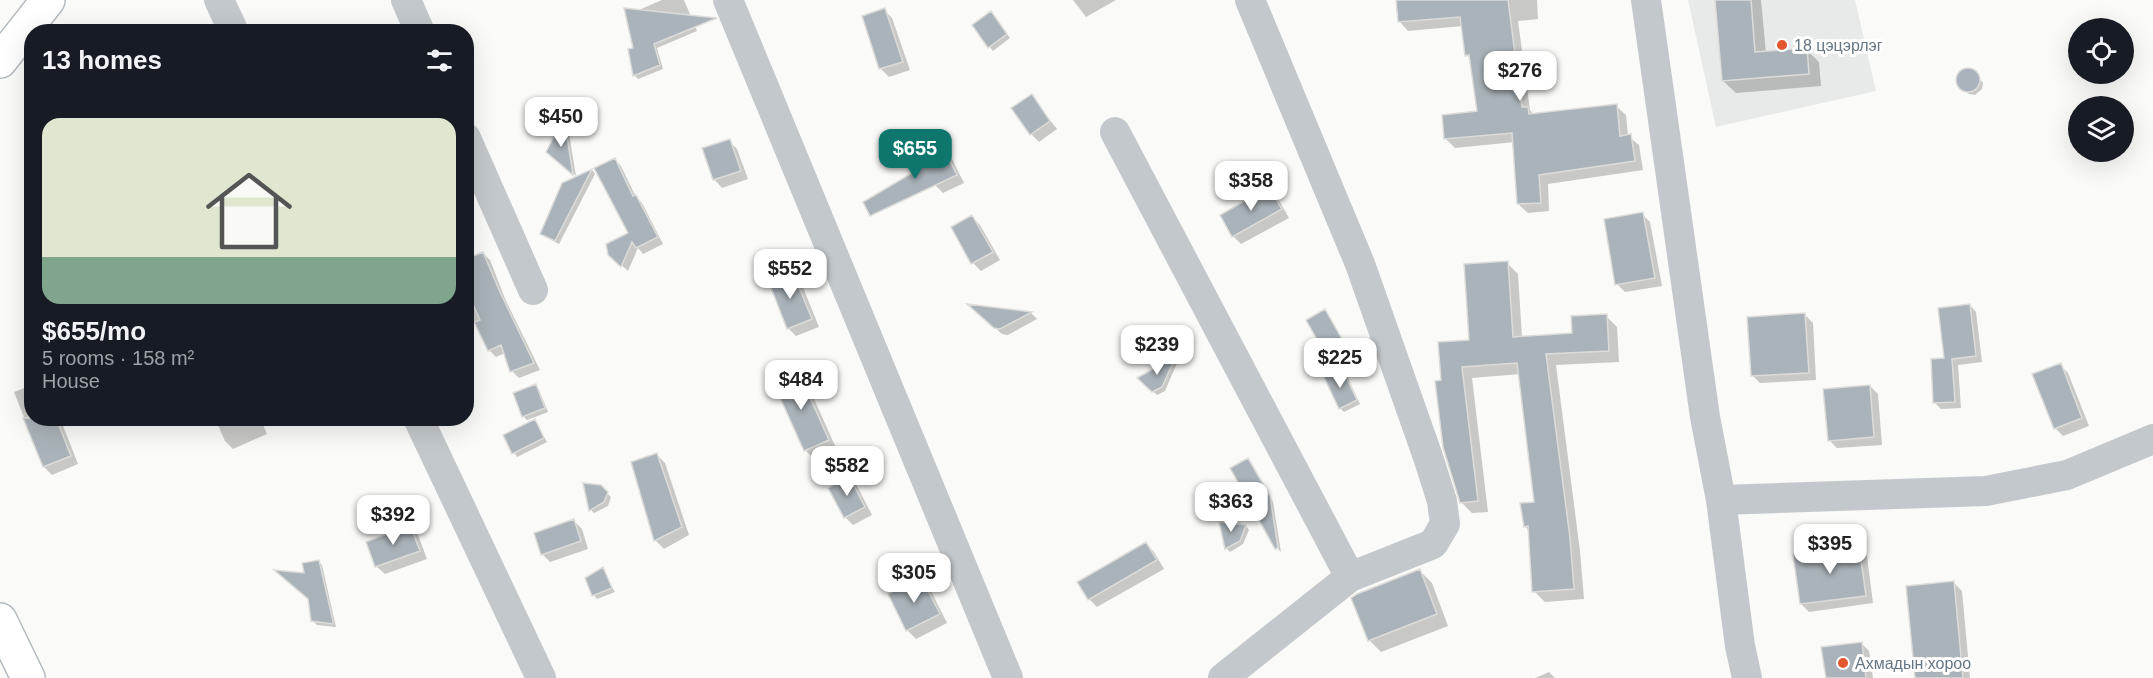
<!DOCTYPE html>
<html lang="en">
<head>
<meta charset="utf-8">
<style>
	body { margin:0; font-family:Helvetica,sans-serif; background:#242831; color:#f1f3f6; height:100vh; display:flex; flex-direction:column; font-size:22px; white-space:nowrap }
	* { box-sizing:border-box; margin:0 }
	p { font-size:20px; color:#9ea1a6 }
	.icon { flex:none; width:33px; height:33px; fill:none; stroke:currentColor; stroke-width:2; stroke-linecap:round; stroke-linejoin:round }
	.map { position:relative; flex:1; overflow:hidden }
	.side { position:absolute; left:24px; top:24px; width:450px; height:402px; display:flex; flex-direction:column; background:#171b24; border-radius:24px; box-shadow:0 6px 24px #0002 }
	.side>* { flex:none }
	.tools { position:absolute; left:2068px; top:18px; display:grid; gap:12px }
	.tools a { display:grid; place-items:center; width:66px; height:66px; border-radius:50%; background:#171b24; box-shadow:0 6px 24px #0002; font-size:30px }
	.price { position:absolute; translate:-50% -51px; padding:0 14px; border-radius:12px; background:#fff; color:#222; font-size:20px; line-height:39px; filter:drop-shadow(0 2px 3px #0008) }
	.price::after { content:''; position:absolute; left:50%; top:36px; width:18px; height:14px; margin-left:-9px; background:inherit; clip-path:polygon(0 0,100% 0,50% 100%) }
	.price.active { background:#0f766e; color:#fff }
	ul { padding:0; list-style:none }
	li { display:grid; align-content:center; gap:12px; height:318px; padding:0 18px }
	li+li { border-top:2px solid #363941 }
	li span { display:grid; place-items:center; height:186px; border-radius:18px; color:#555 }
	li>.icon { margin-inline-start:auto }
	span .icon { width:108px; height:108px; fill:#fffc; stroke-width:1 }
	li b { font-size:26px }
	h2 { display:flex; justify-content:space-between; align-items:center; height:72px; padding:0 18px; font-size:26px }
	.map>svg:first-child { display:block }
	.built { fill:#e8e9e9 }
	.shadow { fill:#0003 }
	.building { fill:#aab3b9; stroke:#dcdcda; stroke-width:1.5 }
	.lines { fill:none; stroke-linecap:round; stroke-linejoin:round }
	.secondary-casing { stroke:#b3babf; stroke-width:36 }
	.street { stroke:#c3c8cc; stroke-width:30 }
	.secondary { stroke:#fff; stroke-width:33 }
	.poi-dot { fill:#e4572e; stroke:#fff; stroke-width:2 }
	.labels { text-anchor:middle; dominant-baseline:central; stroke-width:6; stroke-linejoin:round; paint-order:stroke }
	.poi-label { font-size:16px; fill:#657683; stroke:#fff; text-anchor:start }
</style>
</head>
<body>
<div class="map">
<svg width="2153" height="678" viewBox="0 0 2153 678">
	<rect width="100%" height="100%" fill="#fafaf8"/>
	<path class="built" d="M1688,0H1855L1876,91L1716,127Z"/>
	<path class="shadow" d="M662,0H684L697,31L657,48L663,69L638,79L634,75L635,49L627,15Z
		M1073,0H1116L1086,17Z
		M1397,0H1537L1538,19L1518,21L1530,110L1534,115L1616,106L1626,115L1628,136L1639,145L1643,170L1548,184L1549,211L1528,213L1518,204L1515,142L1455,148L1446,139L1479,113L1471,59L1467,55L1463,26L1408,31L1399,21Z
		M1717,0H1761L1766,53L1806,49L1819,62L1821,86L1736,93L1723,81Z
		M884,10L892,18L910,70L889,77L881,69L864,17Z
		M994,17L1010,38L993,51L974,26Z
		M131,27L135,32H127Z
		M1965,71H1972L1983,83L1982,89L1975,95L1969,94L1958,84L1960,75Z
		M1031,96L1057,129L1039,142L1031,134Z
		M564,119L567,122L576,176L552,155Z
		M729,141L737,149L748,179L722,188L714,179Z
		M940,143L948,151L964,183L943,193L935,185Z
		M615,160L621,166L636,197L642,203L663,244L643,254L638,248L628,271L617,261L630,233Z
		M592,170L595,174L559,244L545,237L541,234L563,184Z
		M1269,189L1277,197L1289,218L1241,244L1233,236L1222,216Z
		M1642,214L1650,222L1662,286L1625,292L1617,284Z
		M972,217L980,225L1000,260L981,271L973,263L953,228Z
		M466,245L470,259L483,253L490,260L506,301L540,370L519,378L512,371L505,353L496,357L489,350L466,306V260L469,259L466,257Z
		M1507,263L1518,274L1522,337L1573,334L1606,316L1617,327L1619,362L1556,365L1580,551L1584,599L1545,602L1534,591L1529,531L1525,526L1536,503L1520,374L1472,378L1488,512L1472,513L1461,502L1442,381L1471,342Z
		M792,272L800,280L819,327L796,336L788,328Z
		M1970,305L1976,312L1982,362L1958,365L1961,408L1941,409L1935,403L1946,359Z
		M971,306L1031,313L1037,319L1008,335L1002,334Z
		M1324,311L1346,345L1329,355L1325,351Z
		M1805,315L1813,323L1816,380L1760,383L1752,375Z
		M1175,358L1178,361L1165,391L1157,395L1139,379Z
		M2060,365L2068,373L2089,426L2063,436L2055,428Z
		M1342,370L1346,374L1360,404L1344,412L1340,408Z
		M798,373L806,381L836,448L813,458L805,450Z
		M32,385V418H60L78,464L52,475L44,467L14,392Z
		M536,386L539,390L548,412L527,420L523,416Z
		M1870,386L1878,394L1882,445L1837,448L1829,440Z
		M215,418H260L267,434L233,449L225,441Z
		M534,420L547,442L517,457L505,436Z
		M657,455L665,463L689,535L664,549L656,541L633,463Z
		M1247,459L1273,502L1281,552L1277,548Z
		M849,478L857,486L872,515L853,525L845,517Z
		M600,487L611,497L608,506L594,513L591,510Z
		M574,521L582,529L588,549L550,562L542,554Z
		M1221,524L1246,526L1249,530L1243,544L1230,552L1226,548Z
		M410,527L418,535L427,559L385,574L376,566Z
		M1146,544L1154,552L1164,569L1097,607L1089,599Z
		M1859,548L1867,556L1873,603L1809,612L1801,604Z
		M318,561L322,565L336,627L317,625L313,621Z
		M602,569L615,592L597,599L594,595Z
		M1420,571L1432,583L1448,626L1381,652L1369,640Z
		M921,579L929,587L947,623L916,639L908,631L890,595Z
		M1953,582L1962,591L1970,678H1916Z
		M1861,643L1869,651L1873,678H1827Z
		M1549,672L1555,678H1535Z"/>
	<path class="building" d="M1396,0H1508L1522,107H1528L1529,114L1617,104L1620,136L1631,134L1635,161L1539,175L1541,203L1517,204L1512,133L1444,139L1442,115L1477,111L1469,55L1465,56L1460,17L1398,22Z
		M1715,0H1751L1755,52L1807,48L1809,74L1722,81Z
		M624,8L717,18L654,44L660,65L633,76L628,49L633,48Z
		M885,8L903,62L879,69L862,16Z
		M991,11L1007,34L988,48L972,25Z
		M1956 80a12 12 0 1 1 24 0a12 12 0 1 1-24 0Z
		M1032,94L1050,121L1030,135L1011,108Z
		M564,117L573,175L546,152Z
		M730,139L741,171L713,180L702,148Z
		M940,141L957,175L870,216L863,202L924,166L917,152Z
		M615,158L633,196L636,195L658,237L636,248L632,242L621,267L608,255L606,244L628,233L594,168Z
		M592,169L555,241L540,234L562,183Z
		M1269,187L1282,209L1232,237L1220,215Z
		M1643,212L1655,278L1615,285L1604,219Z
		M972,215L993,252L971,264L951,227Z
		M483,252L500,292L534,363L510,372L501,345L488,351L474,322L480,320L466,289V259Z
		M1508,261L1513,337L1572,333L1571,316L1607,314L1609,351L1546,354L1570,538L1574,589L1532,592L1528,526L1524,527L1520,503L1534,502L1517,363L1462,367L1478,501L1460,503L1443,447L1435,381L1441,380L1438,342L1469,340L1464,264Z
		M792,270L812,319L787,329L768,280Z
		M967,304L1032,312L1000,329L994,328Z
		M1970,304L1976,356L1952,359L1955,402L1933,403L1931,359L1944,358L1938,308Z
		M1325,309L1343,341L1324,352L1306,320Z
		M1805,313L1809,373L1751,376L1747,317Z
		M1176,356L1162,387L1152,392L1137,378Z
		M2061,363L2082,418L2054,429L2032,374Z
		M1342,368L1357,400L1339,409L1324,377Z
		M798,371L829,440L804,451L773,382Z
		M536,384L545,408L522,417L513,393Z
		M1870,385L1874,437L1828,441L1823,389Z
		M23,418H56L71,456L43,467Z
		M535,419L544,438L512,454L503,435Z
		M657,453L682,527L654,541L631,462Z
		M1248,458L1270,496L1278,548L1275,549L1230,468Z
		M849,476L865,507L844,518L828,488Z
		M583,483L601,485L608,492L604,502L589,511Z
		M574,519L581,541L541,555L534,533Z
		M1219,522L1246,525L1240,541L1225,549Z
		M410,525L420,551L375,567L366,542Z
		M1146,542L1157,560L1088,600L1077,582Z
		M1859,546L1866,596L1800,604L1793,555Z
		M319,560L333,621V624L311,621L308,599L274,570L304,573L302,563Z
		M603,567L612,588L592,596L585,578Z
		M1420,569L1437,614L1368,641L1351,598L1357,594Z
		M921,577L940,614L906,631L888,594Z
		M1954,581L1963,678H1915L1906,586Z
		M1862,642L1866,678H1826L1821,647Z"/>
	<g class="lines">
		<g class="secondary-casing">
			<path id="secondary" d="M0,61L48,0
				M0,620L28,678"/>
		</g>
		<path class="street" d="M219,0L234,32
			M406,0L420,32
			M728,0L1008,678
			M1646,0L1705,417L1721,500L1740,646L1747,678
			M1115,132L1350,577
			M466,138L533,290
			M418,418L541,678
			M1721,500L1986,491L2067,475L2153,439
			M1223,678L1350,577L1433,544L1445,524L1442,501L1428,457L1360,264L1250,0"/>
		<use href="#secondary" class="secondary"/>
	</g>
	<g class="poi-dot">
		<circle cx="1782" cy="45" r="6"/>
		<circle cx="1843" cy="663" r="6"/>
	</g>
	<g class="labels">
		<g class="poi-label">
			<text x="1794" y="45">18 цэцэрлэг</text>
			<text x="1855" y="663">Ахмадын хороо</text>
		</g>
	</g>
</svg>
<div class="tools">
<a><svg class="icon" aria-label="locate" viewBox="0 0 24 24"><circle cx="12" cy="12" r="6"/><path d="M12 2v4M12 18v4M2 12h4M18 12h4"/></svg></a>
<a><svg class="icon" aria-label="layers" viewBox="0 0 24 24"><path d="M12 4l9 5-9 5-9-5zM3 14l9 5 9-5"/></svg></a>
</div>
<b class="price" style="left:1520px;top:102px">$276</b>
<b class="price" style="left:561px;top:148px">$450</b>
<b class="price active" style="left:915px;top:180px">$655</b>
<b class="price" style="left:1251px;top:212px">$358</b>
<b class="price" style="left:790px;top:300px">$552</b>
<b class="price" style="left:1157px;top:376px">$239</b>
<b class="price" style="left:1340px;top:389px">$225</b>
<b class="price" style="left:801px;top:411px">$484</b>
<b class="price" style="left:847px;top:497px">$582</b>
<b class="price" style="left:1231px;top:533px">$363</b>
<b class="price" style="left:393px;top:546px">$392</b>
<b class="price" style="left:1830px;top:575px">$395</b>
<b class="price" style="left:914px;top:604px">$305</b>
<section class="side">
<h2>13 homes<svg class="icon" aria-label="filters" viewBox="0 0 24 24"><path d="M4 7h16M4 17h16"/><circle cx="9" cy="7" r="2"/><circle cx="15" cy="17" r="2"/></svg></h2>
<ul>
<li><span style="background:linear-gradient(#dfe7d0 75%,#7fa58c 0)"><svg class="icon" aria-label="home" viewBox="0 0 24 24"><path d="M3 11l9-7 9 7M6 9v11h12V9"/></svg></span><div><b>$655/mo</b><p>5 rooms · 158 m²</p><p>House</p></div></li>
</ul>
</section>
</div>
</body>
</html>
